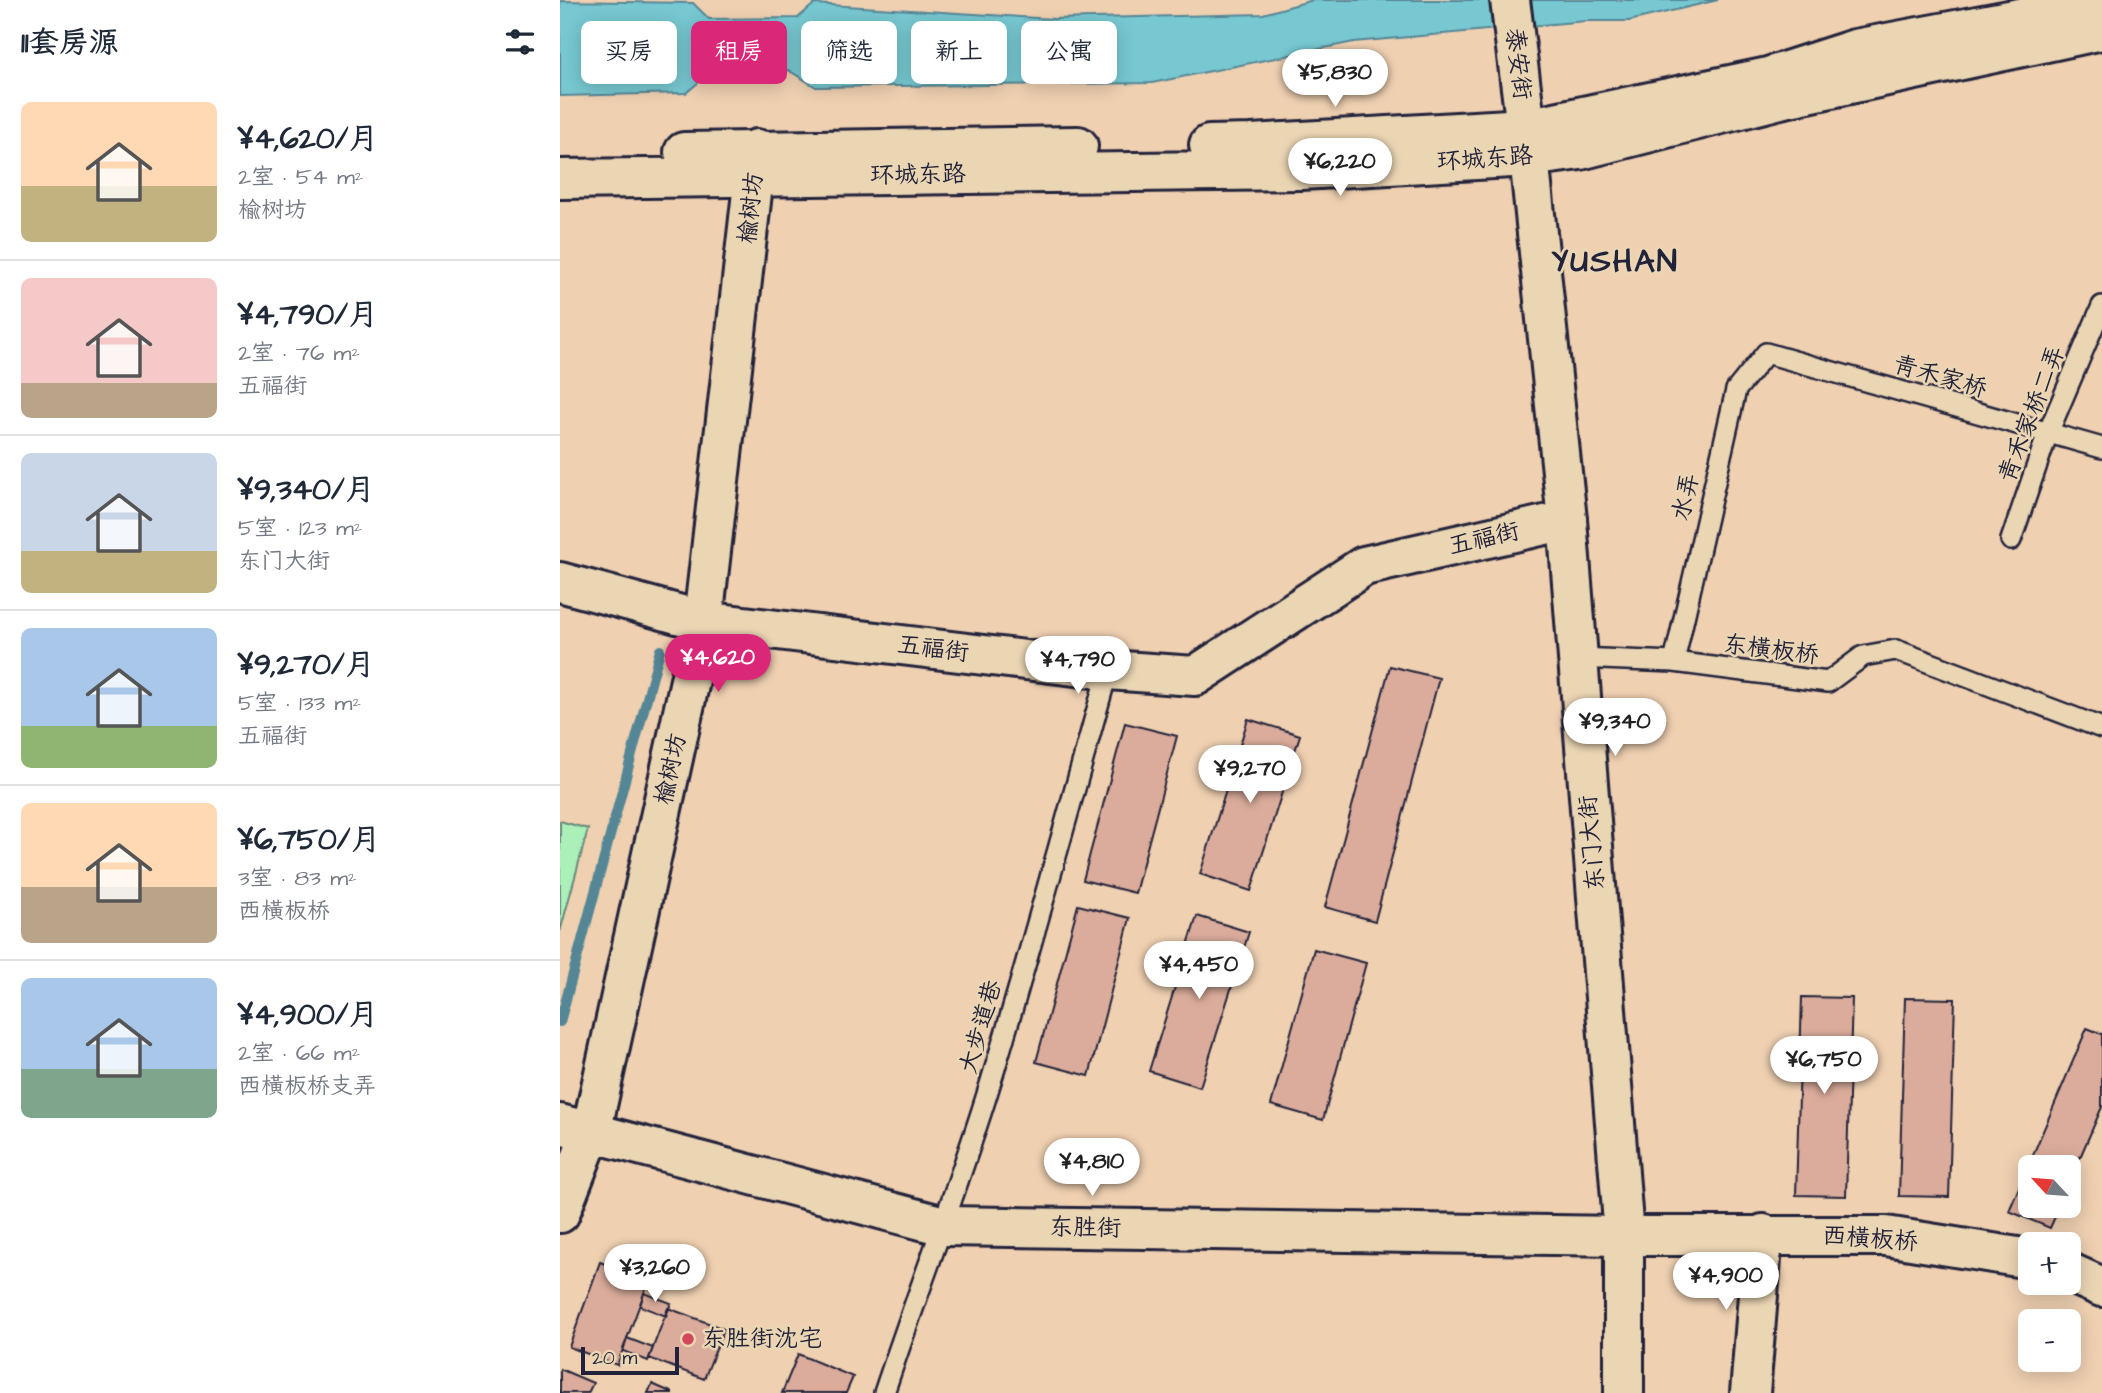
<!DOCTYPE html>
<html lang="zh">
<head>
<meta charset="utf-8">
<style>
	body { margin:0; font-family:"Architects Daughter","LXGW WenKai TC",sans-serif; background:#f2f2f3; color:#1f2937; height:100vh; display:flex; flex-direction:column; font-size:26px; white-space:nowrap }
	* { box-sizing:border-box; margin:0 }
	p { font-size:23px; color:#747a83 }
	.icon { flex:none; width:38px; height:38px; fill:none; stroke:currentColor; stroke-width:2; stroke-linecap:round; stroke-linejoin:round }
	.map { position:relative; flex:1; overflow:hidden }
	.details { display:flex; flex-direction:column; background:#fff; width:560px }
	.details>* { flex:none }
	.top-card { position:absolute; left:21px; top:21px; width:665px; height:63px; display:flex; gap:14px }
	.needle { width:46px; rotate:296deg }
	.fabs { position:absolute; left:1458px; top:1155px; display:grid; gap:14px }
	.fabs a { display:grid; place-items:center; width:63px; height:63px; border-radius:10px; background:#fff; box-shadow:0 4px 18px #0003; font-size:35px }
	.scale { position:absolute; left:21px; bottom:18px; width:98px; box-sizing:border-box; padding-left:7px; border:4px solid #22223b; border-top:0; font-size:19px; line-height:24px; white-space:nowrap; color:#22223b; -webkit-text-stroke:5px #ebd6b4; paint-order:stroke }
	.price { position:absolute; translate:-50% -60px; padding:0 16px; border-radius:24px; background:#fff; color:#222; font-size:23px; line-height:46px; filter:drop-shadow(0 2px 4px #0008) }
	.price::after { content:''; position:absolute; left:50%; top:42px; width:21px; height:16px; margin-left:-10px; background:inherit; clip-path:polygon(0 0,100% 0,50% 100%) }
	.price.active { background:#db2777; color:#fff }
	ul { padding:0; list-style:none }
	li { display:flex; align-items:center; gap:21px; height:175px; padding:0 21px }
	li+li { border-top:2px solid #e0e1e3 }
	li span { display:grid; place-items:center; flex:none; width:196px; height:140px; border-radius:10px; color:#555 }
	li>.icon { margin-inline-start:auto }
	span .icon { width:84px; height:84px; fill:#fffc; stroke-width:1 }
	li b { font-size:30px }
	h2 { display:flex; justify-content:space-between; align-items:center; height:84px; padding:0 21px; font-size:30px }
	.tag { padding:0 24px; border-radius:10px; background:#fff; box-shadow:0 4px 18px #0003; font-size:24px; line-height:63px }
	.tag.active { background:#db2777; color:#fff }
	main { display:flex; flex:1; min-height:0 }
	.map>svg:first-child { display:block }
	.green { fill:#abefb9; stroke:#66887a; stroke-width:2 }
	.water { fill:#77c8d1; stroke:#558695; stroke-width:2 }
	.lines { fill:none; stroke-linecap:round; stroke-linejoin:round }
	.stream { stroke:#558695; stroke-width:10 }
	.building { fill:#dbac9b; stroke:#22223b; stroke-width:2 }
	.service-casing { stroke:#22223b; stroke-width:24 }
	.minor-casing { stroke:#22223b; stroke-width:44 }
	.tertiary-casing { stroke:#22223b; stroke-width:44 }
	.secondary-casing { stroke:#22223b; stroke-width:44 }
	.service { stroke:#ebd6b4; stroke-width:19 }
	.minor { stroke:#ebd6b4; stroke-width:38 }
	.tertiary { stroke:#ebd6b4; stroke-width:38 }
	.secondary { stroke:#ebd6b4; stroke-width:38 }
	.poi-dot { fill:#d1495b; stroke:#ebd6b4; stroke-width:2.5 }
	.labels { text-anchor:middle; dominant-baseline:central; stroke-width:5; stroke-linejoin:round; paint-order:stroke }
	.street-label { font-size:24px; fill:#22223b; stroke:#ebd6b4 }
	.poi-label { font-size:24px; fill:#22223b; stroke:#ebd6b4; text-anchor:start }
	.district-label { font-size:32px; font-weight:bold; letter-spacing:2px; fill:#22223b; stroke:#ebd6b4 }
</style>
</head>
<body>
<main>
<section class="details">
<h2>11套房源<svg class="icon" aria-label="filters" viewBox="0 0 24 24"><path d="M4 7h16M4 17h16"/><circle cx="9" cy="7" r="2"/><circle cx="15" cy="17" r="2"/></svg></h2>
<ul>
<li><span style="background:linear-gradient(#ffd9b3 60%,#c2b280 0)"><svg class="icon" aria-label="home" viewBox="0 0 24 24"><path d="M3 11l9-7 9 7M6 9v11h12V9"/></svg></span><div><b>¥4,620/月</b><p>2室 · 54 m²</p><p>榆树坊</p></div></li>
<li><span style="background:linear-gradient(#f6c9c9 75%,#b9a48a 0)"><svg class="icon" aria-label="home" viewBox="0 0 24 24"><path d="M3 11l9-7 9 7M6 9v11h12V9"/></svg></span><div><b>¥4,790/月</b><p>2室 · 76 m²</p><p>五福街</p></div></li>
<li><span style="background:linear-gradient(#c9d6e8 70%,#c2b280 0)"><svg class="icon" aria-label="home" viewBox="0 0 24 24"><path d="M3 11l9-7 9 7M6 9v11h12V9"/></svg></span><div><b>¥9,340/月</b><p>5室 · 123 m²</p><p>东门大街</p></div></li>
<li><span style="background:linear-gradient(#a9c7e8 70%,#8fb573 0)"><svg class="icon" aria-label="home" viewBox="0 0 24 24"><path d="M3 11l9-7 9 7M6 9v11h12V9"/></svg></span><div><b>¥9,270/月</b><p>5室 · 133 m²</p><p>五福街</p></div></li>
<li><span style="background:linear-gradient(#ffd9b3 60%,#b9a48a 0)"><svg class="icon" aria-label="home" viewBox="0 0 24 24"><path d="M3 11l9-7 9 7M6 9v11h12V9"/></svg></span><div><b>¥6,750/月</b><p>3室 · 83 m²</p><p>西横板桥</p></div></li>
<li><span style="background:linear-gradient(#a9c7e8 65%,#7fa58c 0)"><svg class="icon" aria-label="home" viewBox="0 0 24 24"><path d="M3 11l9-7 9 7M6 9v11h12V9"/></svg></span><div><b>¥4,900/月</b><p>2室 · 66 m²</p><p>西横板桥支弄</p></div></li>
</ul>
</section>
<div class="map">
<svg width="1542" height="1393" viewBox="0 0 1542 1393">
	<rect width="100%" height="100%" fill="#efd0b1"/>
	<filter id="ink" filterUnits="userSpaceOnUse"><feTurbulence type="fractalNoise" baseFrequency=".0143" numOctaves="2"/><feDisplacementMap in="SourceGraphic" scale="14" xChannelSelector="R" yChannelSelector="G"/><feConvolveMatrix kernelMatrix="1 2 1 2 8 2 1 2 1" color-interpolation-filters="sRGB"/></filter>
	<g filter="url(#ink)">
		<path class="green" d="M0,821L28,829L0,932Z"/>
		<path class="water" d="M753,0H1158L1069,21H1026L794,42L592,83L256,87L228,70L146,76L126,93L0,96V1L133,3L149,19L238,18L254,4L493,19L703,14Z"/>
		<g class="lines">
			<path class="stream" d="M0,1022L100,650"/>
		</g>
		<path class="building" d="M830,666L879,678L815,921L765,907Z
			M688,719L740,735L691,891L640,874Z
			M565,723L617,736L575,893L523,880Z
			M518,905L570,918L529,1076L476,1062Z
			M637,916L689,932L640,1087L589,1071Z
			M754,949L806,963L763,1120L711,1105Z
			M1242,997L1292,998L1286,1196L1236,1195Z
			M1345,998L1395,999L1389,1197L1339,1196Z
			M1527,1028L1542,1034V1107L1508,1185V1167H1470V1206H1500L1490,1228L1449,1211Z
			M40,1262L89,1280L57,1365L9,1347Z
			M84,1293L111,1303L106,1316L80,1306Z
			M108,1308L164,1329L144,1379L89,1358Z
			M67,1338L93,1348L88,1361L63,1351Z
			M238,1354L293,1377L286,1393H222Z
			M0,1369L33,1383L28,1393H0Z
			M92,1384L113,1393H88Z"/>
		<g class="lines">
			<g class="service-casing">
				<path id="service" d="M1451,540L1488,433L1542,306
					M1018,658L1114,662L1268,682L1303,656L1336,650L1542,728
					M1114,662L1176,390L1206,353L1542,448
					M324,1393C359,1287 400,1184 432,1078C473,942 510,806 548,670"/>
			</g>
			<g class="minor-casing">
				<path id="minor" d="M0,582L143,621L548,670L635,676L804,566L1007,520
					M0,1213L31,1133L143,621L197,149
					M1064,1236H1326L1470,1259
					M1508,1272L1542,1287
					M1190,1393L1203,1234"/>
			</g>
			<g class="tertiary-casing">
				<path id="tertiary" d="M950,0L966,128L1007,520L1064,1236V1393
					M0,1124L384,1226L1064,1236"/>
			</g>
			<g class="secondary-casing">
				<path id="secondary" d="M649,145L691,144L966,128L1208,77L1295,49L1540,3
					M124,152L518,146
					M0,179L741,170L969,157L1020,150L1220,99L1542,30"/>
			</g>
			<use href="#service" class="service"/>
			<use href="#minor" class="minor"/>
			<use href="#tertiary" class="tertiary"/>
			<use href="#secondary" class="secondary"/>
		</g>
	</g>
	<circle class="poi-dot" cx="128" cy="1339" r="7"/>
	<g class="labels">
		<g class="street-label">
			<text transform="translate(958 64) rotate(83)">泰安街</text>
			<text transform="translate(925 159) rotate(-4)">环城东路</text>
			<text transform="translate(358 175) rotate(-1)">环城东路</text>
			<text transform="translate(191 208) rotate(-84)">榆树坊</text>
			<text transform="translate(1380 377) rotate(16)">青禾家桥</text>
			<text transform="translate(1472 414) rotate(-69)">青禾家桥二弄</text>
			<text transform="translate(1126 497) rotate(-77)">水弄</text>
			<text transform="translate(924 539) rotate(-13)">五福街</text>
			<text transform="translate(373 649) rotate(7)">五福街</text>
			<text transform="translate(1211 650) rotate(7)">东横板桥</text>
			<text transform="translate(111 769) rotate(-78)">榆树坊</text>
			<text transform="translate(1032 843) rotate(-95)">东门大街</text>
			<text transform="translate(421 1027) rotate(-74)">大步道巷</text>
			<text transform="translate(525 1228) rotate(1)">东胜街</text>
			<text transform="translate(1310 1239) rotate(4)">西横板桥</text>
		</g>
		<g class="poi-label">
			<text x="142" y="1339">东胜街沈宅</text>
		</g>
		<g class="district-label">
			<text x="1055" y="261">YUSHAN</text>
		</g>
	</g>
</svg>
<div class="fabs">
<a><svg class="needle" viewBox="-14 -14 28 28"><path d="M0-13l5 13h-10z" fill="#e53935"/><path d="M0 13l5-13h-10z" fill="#747a83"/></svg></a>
<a>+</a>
<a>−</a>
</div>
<div class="scale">20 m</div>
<b class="price" style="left:775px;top:109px">¥5,830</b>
<b class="price" style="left:780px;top:198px">¥6,220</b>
<b class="price active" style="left:158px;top:694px">¥4,620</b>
<b class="price" style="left:518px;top:696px">¥4,790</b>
<b class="price" style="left:1055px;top:758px">¥9,340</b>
<b class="price" style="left:690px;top:805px">¥9,270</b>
<b class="price" style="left:639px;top:1001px">¥4,450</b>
<b class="price" style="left:1264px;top:1096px">¥6,750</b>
<b class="price" style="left:532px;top:1198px">¥4,810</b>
<b class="price" style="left:95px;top:1304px">¥3,260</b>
<b class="price" style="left:1166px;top:1312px">¥4,900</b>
<div class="top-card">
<a class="tag">买房</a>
<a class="tag active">租房</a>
<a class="tag">筛选</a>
<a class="tag">新上</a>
<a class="tag">公寓</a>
</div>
</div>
</main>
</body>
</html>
